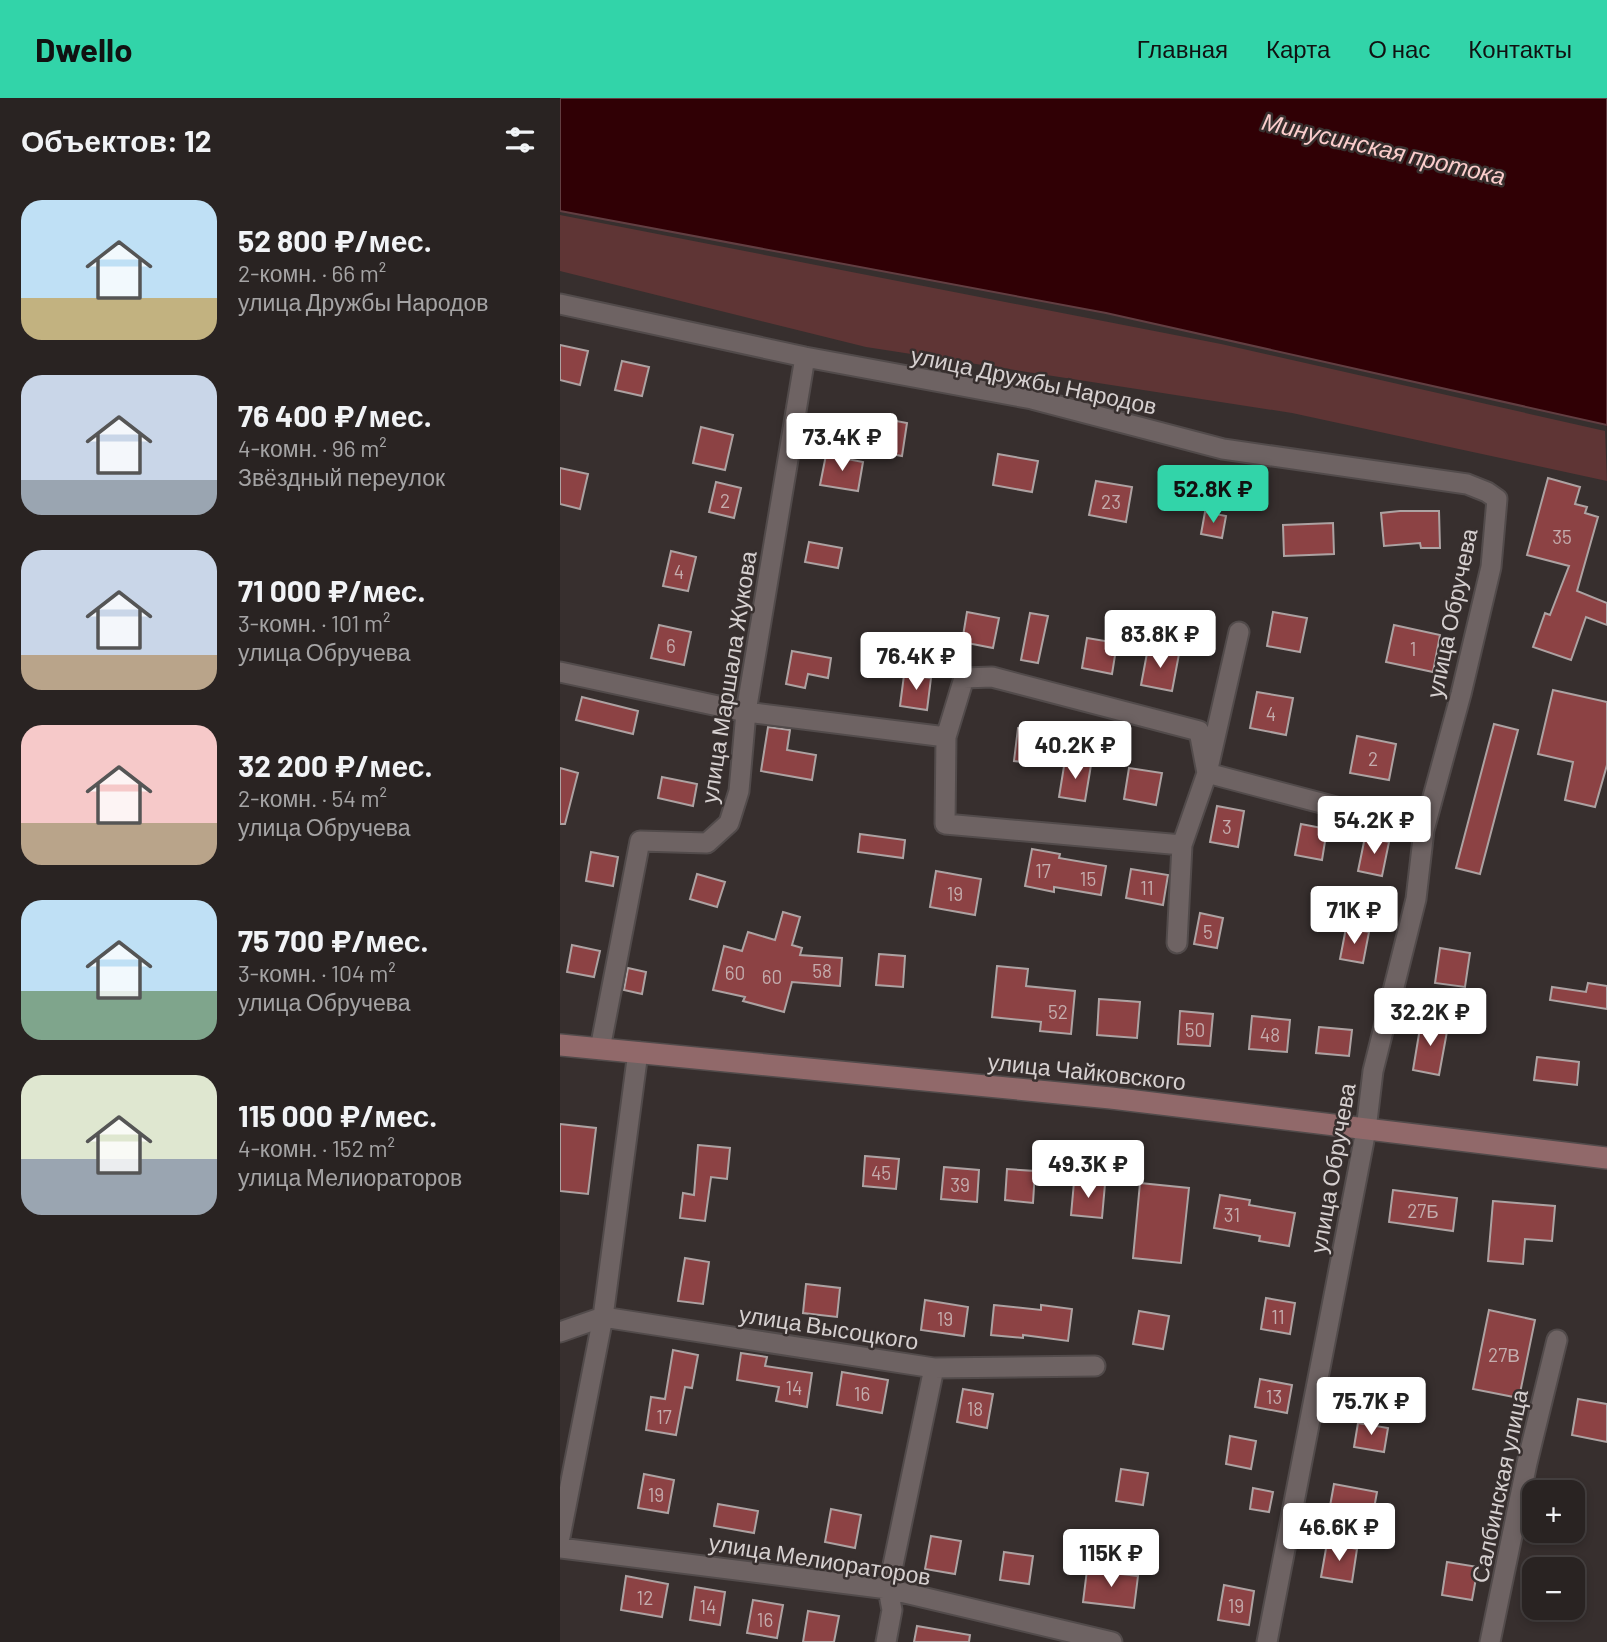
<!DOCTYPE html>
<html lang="ru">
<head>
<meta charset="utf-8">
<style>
	body { margin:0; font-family:Barlow,sans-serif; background:#352f2f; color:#f1f3f6; height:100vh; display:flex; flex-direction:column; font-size:26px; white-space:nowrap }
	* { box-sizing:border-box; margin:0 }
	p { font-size:23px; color:#a5a4a5 }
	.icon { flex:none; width:38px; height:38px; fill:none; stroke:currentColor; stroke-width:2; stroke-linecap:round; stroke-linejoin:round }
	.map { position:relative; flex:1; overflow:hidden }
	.sheet { display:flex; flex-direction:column; background:#292322; width:560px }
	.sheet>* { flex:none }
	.tools { position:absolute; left:962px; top:1382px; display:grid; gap:14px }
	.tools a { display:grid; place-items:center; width:63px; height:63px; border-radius:14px; background:#292322; box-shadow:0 4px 10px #0003,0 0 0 2px #454040; font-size:35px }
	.price { position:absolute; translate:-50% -60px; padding:0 16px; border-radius:7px; background:#fff; color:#222; font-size:23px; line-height:46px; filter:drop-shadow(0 2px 4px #0008) }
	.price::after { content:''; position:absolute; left:50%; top:42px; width:21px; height:16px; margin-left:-10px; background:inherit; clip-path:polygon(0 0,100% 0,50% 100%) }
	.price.active { background:#32d4a9; color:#111 }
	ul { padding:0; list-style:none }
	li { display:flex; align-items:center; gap:21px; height:175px; padding:0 21px }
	li span { display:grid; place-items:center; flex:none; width:196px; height:140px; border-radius:21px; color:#555 }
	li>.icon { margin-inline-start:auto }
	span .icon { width:84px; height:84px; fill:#fffc; stroke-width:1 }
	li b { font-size:30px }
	h2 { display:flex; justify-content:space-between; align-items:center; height:84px; padding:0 21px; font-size:30px }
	header { display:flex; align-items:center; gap:42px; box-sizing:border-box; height:98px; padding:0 35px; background:#32d4a9; color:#111 }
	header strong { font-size:33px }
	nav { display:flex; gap:38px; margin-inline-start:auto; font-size:24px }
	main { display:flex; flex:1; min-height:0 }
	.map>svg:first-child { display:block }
	.green { fill:#5f3535 }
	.water { fill:#300005; stroke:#623e42; stroke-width:2 }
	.building { fill:#8c4244; stroke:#ada2a2; stroke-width:2 }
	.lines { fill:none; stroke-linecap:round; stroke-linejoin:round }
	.street-casing { stroke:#524b4b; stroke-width:23 }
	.secondary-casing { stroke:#524b4b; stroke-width:24 }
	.street { stroke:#6e6363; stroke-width:19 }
	.secondary { stroke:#91696a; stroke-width:21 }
	.labels { text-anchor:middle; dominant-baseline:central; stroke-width:5; stroke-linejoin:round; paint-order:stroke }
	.number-label { font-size:19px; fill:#c4acad }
	.street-label { font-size:23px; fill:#d6d0d0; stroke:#372f2e }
	.water-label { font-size:24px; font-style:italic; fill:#fbcdcc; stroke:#372f2e }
</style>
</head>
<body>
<header>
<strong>Dwello</strong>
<nav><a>Главная</a><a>Карта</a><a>О нас</a><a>Контакты</a></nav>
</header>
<main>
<section class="sheet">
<h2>Объектов: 12<svg class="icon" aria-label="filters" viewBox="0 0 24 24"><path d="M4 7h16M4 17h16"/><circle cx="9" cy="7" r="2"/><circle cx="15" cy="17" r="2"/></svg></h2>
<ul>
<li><span style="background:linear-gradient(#bfe0f5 70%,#c2b280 0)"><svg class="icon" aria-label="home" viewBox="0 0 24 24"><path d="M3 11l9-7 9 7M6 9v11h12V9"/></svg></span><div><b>52 800 ₽/мес.</b><p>2-комн. · 66 m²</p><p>улица Дружбы Народов</p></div></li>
<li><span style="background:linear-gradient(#c9d6e8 75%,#9aa5b1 0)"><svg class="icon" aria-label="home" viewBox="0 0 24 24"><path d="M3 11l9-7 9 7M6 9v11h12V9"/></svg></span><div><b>76 400 ₽/мес.</b><p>4-комн. · 96 m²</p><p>Звёздный переулок</p></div></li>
<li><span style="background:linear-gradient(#c9d6e8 75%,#b9a48a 0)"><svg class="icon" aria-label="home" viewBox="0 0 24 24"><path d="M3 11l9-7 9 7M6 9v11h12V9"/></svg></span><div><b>71 000 ₽/мес.</b><p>3-комн. · 101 m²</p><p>улица Обручева</p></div></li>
<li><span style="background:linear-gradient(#f6c9c9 70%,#b9a48a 0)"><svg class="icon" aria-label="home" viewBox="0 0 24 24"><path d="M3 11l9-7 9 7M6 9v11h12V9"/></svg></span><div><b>32 200 ₽/мес.</b><p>2-комн. · 54 m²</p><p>улица Обручева</p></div></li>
<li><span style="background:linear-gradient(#bfe0f5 65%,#7fa58c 0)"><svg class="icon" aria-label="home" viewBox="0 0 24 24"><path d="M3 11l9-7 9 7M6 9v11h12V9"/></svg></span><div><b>75 700 ₽/мес.</b><p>3-комн. · 104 m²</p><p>улица Обручева</p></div></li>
<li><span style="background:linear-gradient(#dfe7d0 60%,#9aa5b1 0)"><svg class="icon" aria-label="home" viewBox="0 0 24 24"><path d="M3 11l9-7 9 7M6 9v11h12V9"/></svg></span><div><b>115 000 ₽/мес.</b><p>4-комн. · 152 m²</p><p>улица Мелиораторов</p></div></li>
</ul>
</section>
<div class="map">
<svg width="1047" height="1544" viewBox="0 0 1047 1544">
	<rect width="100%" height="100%" fill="#372f2e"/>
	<path class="green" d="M0,117L661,246L1045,333L1047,383L732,315L306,249L0,173Z"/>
	<path class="water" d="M0,0H1047V327L546,215L0,113Z"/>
	<path class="building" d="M0,247L28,253L20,287L0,282Z
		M62,263L89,269L82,298L55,292Z
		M320,320L347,325L342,358L314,353Z
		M141,329L173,337L165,372L133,365Z
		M438,356L478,363L472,394L433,387Z
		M266,357L303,364L298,393L260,387Z
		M0,370L28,376L20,411L0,406Z
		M988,380L1020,389L1015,406L1027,409L1025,415L1038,419L1017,493L1047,505V527L1026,519L1011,562L973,549L985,515L990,517L1009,468L967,457Z
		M536,383L572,389L566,424L529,417Z
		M156,384L181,390L174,420L149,414Z
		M840,413H879L880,450H861L860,445L824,448L821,415Z
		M645,414L666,418L662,440L641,436Z
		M773,425L774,456L724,458L723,427Z
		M249,444L282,450L278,470L245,464Z
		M111,453L136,459L128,493L103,488Z
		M407,514L439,520L433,550L402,544Z
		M713,514L747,520L740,554L707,548Z
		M470,515L488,518L478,565L461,562Z
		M99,527L131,534L124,567L91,560Z
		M834,527L880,537L873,574L826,564Z
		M527,540L557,545L552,576L522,570Z
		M588,550L619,556L612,593L581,587Z
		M232,553L271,560L268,580L248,576L245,590L226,586Z
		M344,577L371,580L367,612L340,608Z
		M993,592L1047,604V667L1035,709L1005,702L1013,664L978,656Z
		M697,594L733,600L726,637L690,630Z
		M22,599L78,613L73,636L16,622Z
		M934,626L958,632L920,776L896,770Z
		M208,629L230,632L227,652L256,657L252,682L201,673Z
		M458,630L485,633L482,666L454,663Z
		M797,638L836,646L829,682L790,675Z
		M505,662L531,667L525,703L499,699Z
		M0,670L18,675L5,726H0Z
		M569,670L602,675L596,707L564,701Z
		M102,679L137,686L133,708L98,700Z
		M657,708L684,713L678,749L650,744Z
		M741,726L767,731L762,762L735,757Z
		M300,736L345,742L343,760L298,754Z
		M805,739L829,744L822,778L798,773Z
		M472,751L500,756L499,760L546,768L541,797L494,789V794L465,788Z
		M31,754L58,759L53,788L26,783Z
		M571,771L608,777L603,807L566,800Z
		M376,773L421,781L415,817L370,809Z
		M137,776L165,784L157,809L130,801Z
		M223,814L240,819L232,847L242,850L240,857L282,860L280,888L232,884L224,914L183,903L185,899L153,892L164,848L182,853L188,834L215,842Z
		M640,815L663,820L657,850L634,846Z
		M786,830L809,834L803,865L780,861Z
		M12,847L40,853L34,879L7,874Z
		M880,850L910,855L905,889L875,885Z
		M319,856L345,858L343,889L316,887Z
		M437,868L468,871L466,888L515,893L511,936L480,933L481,924L432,919Z
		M68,870L86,874L82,896L64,892Z
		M1028,885L1047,888V911L990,902L992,889L1026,894Z
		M539,901L580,904L577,940L537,937Z
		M620,913L653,916L650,948L618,946Z
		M692,918L730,922L727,954L689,951Z
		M861,924L888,928L879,977L853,972Z
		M759,929L792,932L789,958L756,955Z
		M977,959L1019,964L1017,987L974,982Z
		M0,1026L36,1030L28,1096L0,1093Z
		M138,1047L170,1050L167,1081L151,1079L145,1123L120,1120L123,1095L134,1097Z
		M305,1058L339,1061L336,1091L303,1088Z
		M384,1069L419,1072L417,1104L381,1101Z
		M447,1071L475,1073L473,1105L445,1102Z
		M514,1084L545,1086L542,1120L511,1117Z
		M580,1085L629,1090L621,1165L573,1160Z
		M833,1092L897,1100L893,1133L829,1124Z
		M660,1097L690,1102L689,1107L735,1115L729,1148L699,1143L700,1138L654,1130Z
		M933,1103L995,1108L992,1143L965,1141L963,1166L928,1163Z
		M125,1160L149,1164L143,1206L118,1203Z
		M246,1186L280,1190L277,1219L243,1215Z
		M706,1200L735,1205L730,1236L701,1231Z
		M365,1202L408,1209L404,1238L361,1232Z
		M434,1207L481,1212V1207L512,1211L508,1243L463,1237V1240L431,1237Z
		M929,1212L975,1222L959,1300L913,1291Z
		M579,1213L609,1218L603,1251L573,1246Z
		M113,1252L138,1257L132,1290L125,1289L116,1337L86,1332L91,1299L105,1301Z
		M181,1255L207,1259L205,1268L252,1275L247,1309L216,1303L219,1289L177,1282Z
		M282,1274L328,1282L322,1315L277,1307Z
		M700,1281L732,1287L727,1315L695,1309Z
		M403,1291L433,1296L427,1330L397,1324Z
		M1018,1301L1047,1306V1344L1012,1337Z
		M798,1325L828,1330L824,1354L794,1349Z
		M670,1338L696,1343L691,1371L666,1366Z
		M561,1371L588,1375L583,1407L556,1403Z
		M84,1376L114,1382L108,1415L78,1410Z
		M774,1386L817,1394L811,1427L768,1419Z
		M693,1390L713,1394L709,1414L690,1411Z
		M158,1406L198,1413L194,1435L154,1428Z
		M271,1411L301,1417L295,1450L265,1444Z
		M371,1438L401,1443L395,1476L365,1471Z
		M767,1445L797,1451L792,1484L761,1479Z
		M444,1454L473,1458L469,1486L440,1482Z
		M887,1464L918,1469L912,1502L882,1497Z
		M527,1472L578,1478L574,1510L523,1504Z
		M66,1478L108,1486L102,1519L61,1512Z
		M664,1487L694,1493L689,1527L658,1522Z
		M135,1489L165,1494L160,1527L130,1522Z
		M193,1502L223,1507L217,1540L187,1535Z
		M248,1513L279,1518L274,1544H243Z
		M357,1528L410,1537L409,1544H354Z"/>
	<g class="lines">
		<g class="street-casing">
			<path id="street" d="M0,206L245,259L472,301L663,351L907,386L927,394L937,401L931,469L901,596L864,732L856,801L813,973L806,1032L707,1544
				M0,574L186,614L386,639L404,580L432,579L639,633L647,675L864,732
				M386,639L385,726L622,747
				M617,845L622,747L647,675L679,534
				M40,951L80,743L147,745L169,725L179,693L186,614L245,259
				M0,1234L43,1219L374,1270L535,1268
				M0,1439L43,1219L78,954
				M0,1450L328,1491L552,1544
				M326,1544L332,1512L328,1491L374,1270
				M930,1544L967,1365L997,1242"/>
		</g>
		<g class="secondary-casing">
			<path id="secondary" d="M0,947L551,1000L1047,1060"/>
		</g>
		<use href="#street" class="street"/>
		<use href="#secondary" class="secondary"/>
	</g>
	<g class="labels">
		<g class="number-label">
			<text x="165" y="402">2</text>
			<text x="551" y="403">23</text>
			<text x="1002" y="438">35</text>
			<text x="119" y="473">4</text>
			<text x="111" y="547">6</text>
			<text x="853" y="550">1</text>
			<text x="711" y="615">4</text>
			<text x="813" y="660">2</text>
			<text x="667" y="728">3</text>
			<text x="483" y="772">17</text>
			<text x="528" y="780">15</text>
			<text x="587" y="789">11</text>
			<text x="395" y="795">19</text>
			<text x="648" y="833">5</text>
			<text x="262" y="872">58</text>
			<text x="175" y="874">60</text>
			<text x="212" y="878">60</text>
			<text x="498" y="913">52</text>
			<text x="635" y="931">50</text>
			<text x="710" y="936">48</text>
			<text x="321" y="1074">45</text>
			<text x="400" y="1086">39</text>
			<text x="863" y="1112">27Б</text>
			<text x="672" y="1116">31</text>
			<text x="718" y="1218">11</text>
			<text x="385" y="1220">19</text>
			<text x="944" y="1256">27В</text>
			<text x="234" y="1289">14</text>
			<text x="302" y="1295">16</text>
			<text x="714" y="1298">13</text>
			<text x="415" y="1310">18</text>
			<text x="104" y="1318">17</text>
			<text x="96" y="1396">19</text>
			<text x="85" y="1499">12</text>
			<text x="676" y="1507">19</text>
			<text x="148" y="1508">14</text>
			<text x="205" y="1521">16</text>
		</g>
		<g class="street-label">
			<text transform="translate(474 282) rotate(12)">улица Дружбы Народов</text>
			<text transform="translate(891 515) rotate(-78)">улица Обручева</text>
			<text transform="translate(168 579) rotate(-81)">улица Маршала Жукова</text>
			<text transform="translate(527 973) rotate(6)">улица Чайковского</text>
			<text transform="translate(772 1070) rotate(-80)">улица Обручева</text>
			<text transform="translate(269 1229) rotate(9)">улица Высоцкого</text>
			<text transform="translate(939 1388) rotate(-78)">Салбинская улица</text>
			<text transform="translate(260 1461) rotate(9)">улица Мелиораторов</text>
		</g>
		<g class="water-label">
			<text transform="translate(824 50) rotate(13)">Минусинская протока</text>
		</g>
	</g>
</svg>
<div class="tools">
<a>+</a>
<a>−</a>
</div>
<b class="price" style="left:282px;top:375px">73.4K ₽</b>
<b class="price active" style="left:653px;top:427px">52.8K ₽</b>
<b class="price" style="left:600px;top:572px">83.8K ₽</b>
<b class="price" style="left:356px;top:594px">76.4K ₽</b>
<b class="price" style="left:515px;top:683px">40.2K ₽</b>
<b class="price" style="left:814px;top:758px">54.2K ₽</b>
<b class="price" style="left:794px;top:848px">71K ₽</b>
<b class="price" style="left:870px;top:950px">32.2K ₽</b>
<b class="price" style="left:528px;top:1102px">49.3K ₽</b>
<b class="price" style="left:811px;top:1339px">75.7K ₽</b>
<b class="price" style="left:779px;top:1465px">46.6K ₽</b>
<b class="price" style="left:551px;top:1491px">115K ₽</b>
</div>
</main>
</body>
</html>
